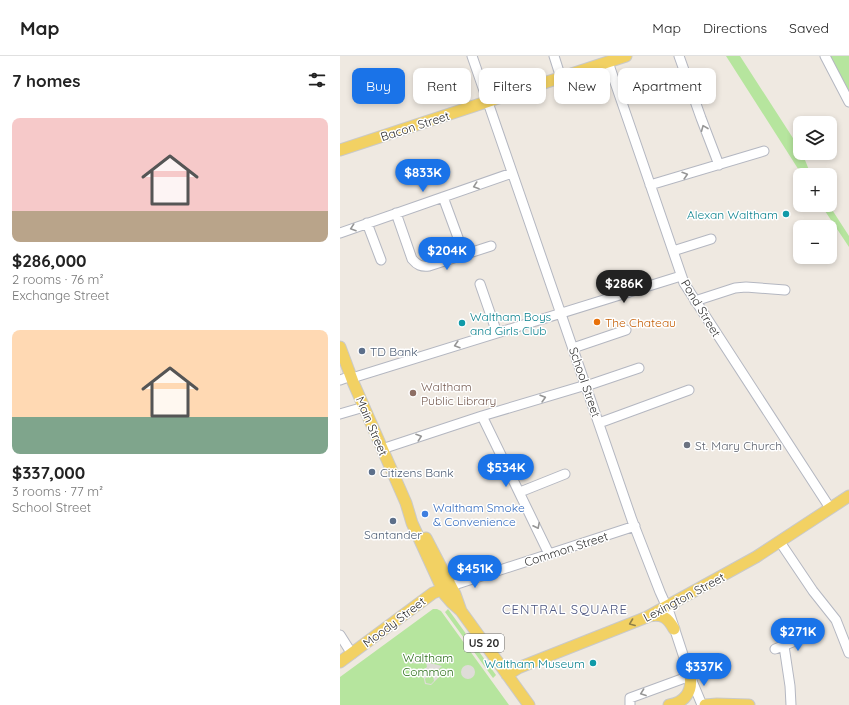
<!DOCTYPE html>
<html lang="en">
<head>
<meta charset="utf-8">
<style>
	body { margin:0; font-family:Quicksand,sans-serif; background:#f6f6f6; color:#222; height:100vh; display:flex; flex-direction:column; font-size:15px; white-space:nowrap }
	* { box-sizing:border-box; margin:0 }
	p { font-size:13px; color:#767676 }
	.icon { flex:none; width:22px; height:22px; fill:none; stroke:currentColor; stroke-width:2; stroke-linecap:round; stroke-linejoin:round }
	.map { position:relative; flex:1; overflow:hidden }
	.side { display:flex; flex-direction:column; background:#fff; width:340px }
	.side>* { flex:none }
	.guide { position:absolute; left:12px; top:12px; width:380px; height:36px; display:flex; gap:8px }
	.fabs { position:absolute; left:453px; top:60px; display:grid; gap:8px }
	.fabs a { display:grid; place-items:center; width:44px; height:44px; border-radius:8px; background:#fff; box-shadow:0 2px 6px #0003; font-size:20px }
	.price { position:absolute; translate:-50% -34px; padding:0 9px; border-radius:14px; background:#1a73e8; color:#fff; font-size:13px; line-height:26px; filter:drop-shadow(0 1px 2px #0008) }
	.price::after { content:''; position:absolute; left:50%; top:24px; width:12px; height:9px; margin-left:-6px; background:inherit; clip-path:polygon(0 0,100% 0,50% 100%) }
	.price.current { background:#222; color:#fff }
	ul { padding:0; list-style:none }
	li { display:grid; align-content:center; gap:8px; height:212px; padding:0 12px }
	li span { display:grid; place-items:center; height:124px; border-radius:8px; color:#555 }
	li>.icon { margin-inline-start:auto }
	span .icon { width:72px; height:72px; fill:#fffc; stroke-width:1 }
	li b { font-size:17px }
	h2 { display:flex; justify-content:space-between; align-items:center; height:48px; padding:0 12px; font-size:17px }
	.tag { padding:0 14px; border-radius:8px; background:#fff; box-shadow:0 2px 6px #0003; font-size:14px; line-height:36px }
	.tag.current { background:#1a73e8; color:#fff }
	header { display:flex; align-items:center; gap:24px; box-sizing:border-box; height:56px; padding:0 20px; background:#fff; border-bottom:1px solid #e0e0e0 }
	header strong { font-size:19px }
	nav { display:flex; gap:22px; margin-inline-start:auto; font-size:14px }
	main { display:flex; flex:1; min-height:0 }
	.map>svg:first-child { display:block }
	.green { fill:#b6e59e }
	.plaza { fill:#dfdcd8; fill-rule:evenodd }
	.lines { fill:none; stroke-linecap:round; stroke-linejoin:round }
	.minor-casing { stroke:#b4b7c1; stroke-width:11 }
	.major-casing { stroke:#c9c9c9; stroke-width:13 }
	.minor { stroke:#fff; stroke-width:9 }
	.major { stroke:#f2d163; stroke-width:11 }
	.oneway { stroke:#969696 }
	.oneway2 { stroke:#908048 }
	.culture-dot { fill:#0f9aa8; stroke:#fff; stroke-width:1.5 }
	.food-dot { fill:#e8710a; stroke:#fff; stroke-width:1.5 }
	.service-dot { fill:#5c6f8a; stroke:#fff; stroke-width:1.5 }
	.education-dot { fill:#8d6e63; stroke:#fff; stroke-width:1.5 }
	.worship-dot { fill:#6b7280; stroke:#fff; stroke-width:1.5 }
	.shop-dot { fill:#3f7fe0; stroke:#fff; stroke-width:1.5 }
	.labels { text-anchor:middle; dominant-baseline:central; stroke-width:3; stroke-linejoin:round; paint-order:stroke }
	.shield { fill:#fff; stroke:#6d6d6d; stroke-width:1 }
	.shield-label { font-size:11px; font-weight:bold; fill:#2e2e2e }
	.street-label { font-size:12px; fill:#2e2e2e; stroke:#fff }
	.culture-label { font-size:12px; fill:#0d838f; stroke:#fff; text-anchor:end }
	.food-label { font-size:12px; fill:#c56008; stroke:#fff; text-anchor:start }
	.service-label { font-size:12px; fill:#4e5e75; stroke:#fff; text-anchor:start }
	.education-label { font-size:12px; fill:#785e54; stroke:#fff; text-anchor:start }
	.worship-label { font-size:12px; fill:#5b616d; stroke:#fff; text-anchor:start }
	.shop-label { font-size:12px; fill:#366cbe; stroke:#fff; text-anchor:start }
	.park-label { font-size:12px; fill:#2c6e1b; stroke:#fff }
	.neighbourhood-label { font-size:13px; letter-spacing:1px; fill:#4d5680; stroke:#fff }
</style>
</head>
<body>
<header>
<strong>Map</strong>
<nav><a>Map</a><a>Directions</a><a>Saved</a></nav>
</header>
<main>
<section class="side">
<h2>7 homes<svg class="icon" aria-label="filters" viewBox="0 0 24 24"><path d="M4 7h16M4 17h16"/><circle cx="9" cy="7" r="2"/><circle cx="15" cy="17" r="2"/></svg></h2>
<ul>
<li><span style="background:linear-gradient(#f6c9c9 75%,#b9a48a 0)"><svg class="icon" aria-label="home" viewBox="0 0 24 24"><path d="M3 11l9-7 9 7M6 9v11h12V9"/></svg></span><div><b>$286,000</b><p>2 rooms · 76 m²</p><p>Exchange Street</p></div></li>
<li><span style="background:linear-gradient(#ffd9b3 70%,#7fa58c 0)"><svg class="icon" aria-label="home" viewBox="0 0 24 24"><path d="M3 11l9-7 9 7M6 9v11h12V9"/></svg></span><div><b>$337,000</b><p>3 rooms · 77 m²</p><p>School Street</p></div></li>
</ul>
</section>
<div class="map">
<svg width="509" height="649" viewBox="0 0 509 649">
	<rect width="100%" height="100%" fill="#efe9e1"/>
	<path class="green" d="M386,0H400L460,93V97H462L463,99L471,119H462Z
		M490,0H509V38Z
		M481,149H489L509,180V191Z
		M93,553H97L101,555L169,649H0V621Z
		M108,553L156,619L153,622L105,556Z"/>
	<path class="plaza" d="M70.5 603a4.5 4.5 0 1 1 9 0a4.5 4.5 0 1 1-9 0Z
		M86,606L102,610L98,614L100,620L91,629L85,628L82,615L87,611ZM88,619L93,620L94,625L91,628L86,627L85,623Z
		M121 616a7 7 0 1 1 14 0a7 7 0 1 1-14 0Z"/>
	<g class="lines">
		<g class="minor-casing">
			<path id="minor" d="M132,0L292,464L320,536L329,556L350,620L362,649
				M214,0L221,22
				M339,0L361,62L379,109
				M485,0L509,46
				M268,6L344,227L490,452
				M310,129L424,95
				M103,141L124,198
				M56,157L72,203C77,209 81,211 89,210L151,190
				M27,167L41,204
				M0,177L172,117
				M333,195L371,183
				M140,228L157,277
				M355,245L395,232L406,231L445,234
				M233,292L286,274
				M12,322L341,220
				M0,324L11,320
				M246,330L299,312
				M0,358L24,351
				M142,360L209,498
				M259,367L349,334
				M42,393L142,360L246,329
				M180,436L225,418
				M440,486L473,535L496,564L509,597
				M111,530L295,470
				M0,579L12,598
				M444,590L450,630L451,649
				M435,593L473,578
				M290,649V642L350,620"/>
		</g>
		<g class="major-casing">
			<path id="major" d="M0,94L286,0
				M0,291L13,326L66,447L72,467L105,539L112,547L121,555L189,649
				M86,482L115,538L121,555
				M309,560C322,557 328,562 334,573
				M0,606L93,537L111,530
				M167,619L178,612L307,561L416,501L509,440
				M329,649C344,647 353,636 350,620
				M365,649L377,648L409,649"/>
		</g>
		<use href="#minor" class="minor"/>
		<use href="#major" class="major"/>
	</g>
	<defs><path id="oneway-chevron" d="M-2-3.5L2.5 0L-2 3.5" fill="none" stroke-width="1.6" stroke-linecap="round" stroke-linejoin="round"/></defs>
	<g class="oneway">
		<use href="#oneway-chevron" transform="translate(364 72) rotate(-112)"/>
		<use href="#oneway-chevron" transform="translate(345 119) rotate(-17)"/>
		<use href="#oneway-chevron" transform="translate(136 130) rotate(161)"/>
		<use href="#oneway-chevron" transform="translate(13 172) rotate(161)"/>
		<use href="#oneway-chevron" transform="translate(117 289) rotate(163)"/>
		<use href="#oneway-chevron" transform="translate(203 342) rotate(-16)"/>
		<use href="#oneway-chevron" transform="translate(79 381) rotate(-19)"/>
		<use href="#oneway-chevron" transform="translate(197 470) rotate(64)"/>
		<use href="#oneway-chevron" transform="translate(303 637) rotate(160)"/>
	</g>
	<use class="oneway2" href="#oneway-chevron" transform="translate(292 567) rotate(159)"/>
	<g class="culture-dot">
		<circle cx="446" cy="158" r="4"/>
		<circle cx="122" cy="267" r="4"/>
		<circle cx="253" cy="607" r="4"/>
	</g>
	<circle class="food-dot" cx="257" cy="266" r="4"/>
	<g class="service-dot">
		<circle cx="22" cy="295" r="4"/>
		<circle cx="32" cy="416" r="4"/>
		<circle cx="53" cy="465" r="4"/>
	</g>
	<circle class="education-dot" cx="73" cy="337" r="4"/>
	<circle class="worship-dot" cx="347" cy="389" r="4"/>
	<circle class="shop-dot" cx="85" cy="458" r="4"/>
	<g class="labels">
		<rect class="shield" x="124" y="578" width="40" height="18" rx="3"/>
		<g class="shield-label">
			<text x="144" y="587">US 20</text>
		</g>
		<g class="street-label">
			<text transform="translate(75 70) rotate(-18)">Bacon Street</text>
			<text transform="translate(361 252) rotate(59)">Pond Street</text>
			<text transform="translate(245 326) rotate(71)">School Street</text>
			<text transform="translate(32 370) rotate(67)">Main Street</text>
			<text transform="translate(226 493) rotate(-18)">Common Street</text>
			<text transform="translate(344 541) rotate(-28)">Lexington Street</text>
			<text transform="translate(54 566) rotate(-37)">Moody Street</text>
		</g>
		<g class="culture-label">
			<text x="438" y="158">Alexan Waltham</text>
			<text x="130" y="260" text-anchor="start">Waltham Boys<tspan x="130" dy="14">and Girls Club</tspan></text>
			<text x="245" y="607">Waltham Museum</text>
		</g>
		<g class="food-label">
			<text x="265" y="266">The Chateau</text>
		</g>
		<g class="service-label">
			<text x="30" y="295">TD Bank</text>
			<text x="40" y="416">Citizens Bank</text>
			<text x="53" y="478" text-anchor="middle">Santander</text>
		</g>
		<g class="education-label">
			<text x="81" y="330">Waltham<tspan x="81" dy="14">Public Library</tspan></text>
		</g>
		<g class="worship-label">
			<text x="355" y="389">St. Mary Church</text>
		</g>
		<g class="shop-label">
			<text x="93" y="451">Waltham Smoke<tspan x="93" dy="14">&amp; Convenience</tspan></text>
		</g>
		<g class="park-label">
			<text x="88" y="601">Waltham<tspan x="88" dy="14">Common</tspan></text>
		</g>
		<g class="neighbourhood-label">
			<text x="225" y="553">CENTRAL SQUARE</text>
		</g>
	</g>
</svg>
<div class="fabs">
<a><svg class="icon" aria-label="layers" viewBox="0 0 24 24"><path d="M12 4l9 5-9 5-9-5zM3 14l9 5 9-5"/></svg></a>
<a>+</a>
<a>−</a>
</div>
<b class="price" style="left:83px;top:137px">$833K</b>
<b class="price" style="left:107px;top:215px">$204K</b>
<b class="price current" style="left:284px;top:248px">$286K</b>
<b class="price" style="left:166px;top:432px">$534K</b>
<b class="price" style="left:135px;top:533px">$451K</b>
<b class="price" style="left:458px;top:596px">$271K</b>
<b class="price" style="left:364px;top:631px">$337K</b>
<div class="guide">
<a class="tag current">Buy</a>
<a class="tag">Rent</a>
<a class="tag">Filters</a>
<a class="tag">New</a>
<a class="tag">Apartment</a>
</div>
</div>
</main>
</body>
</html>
